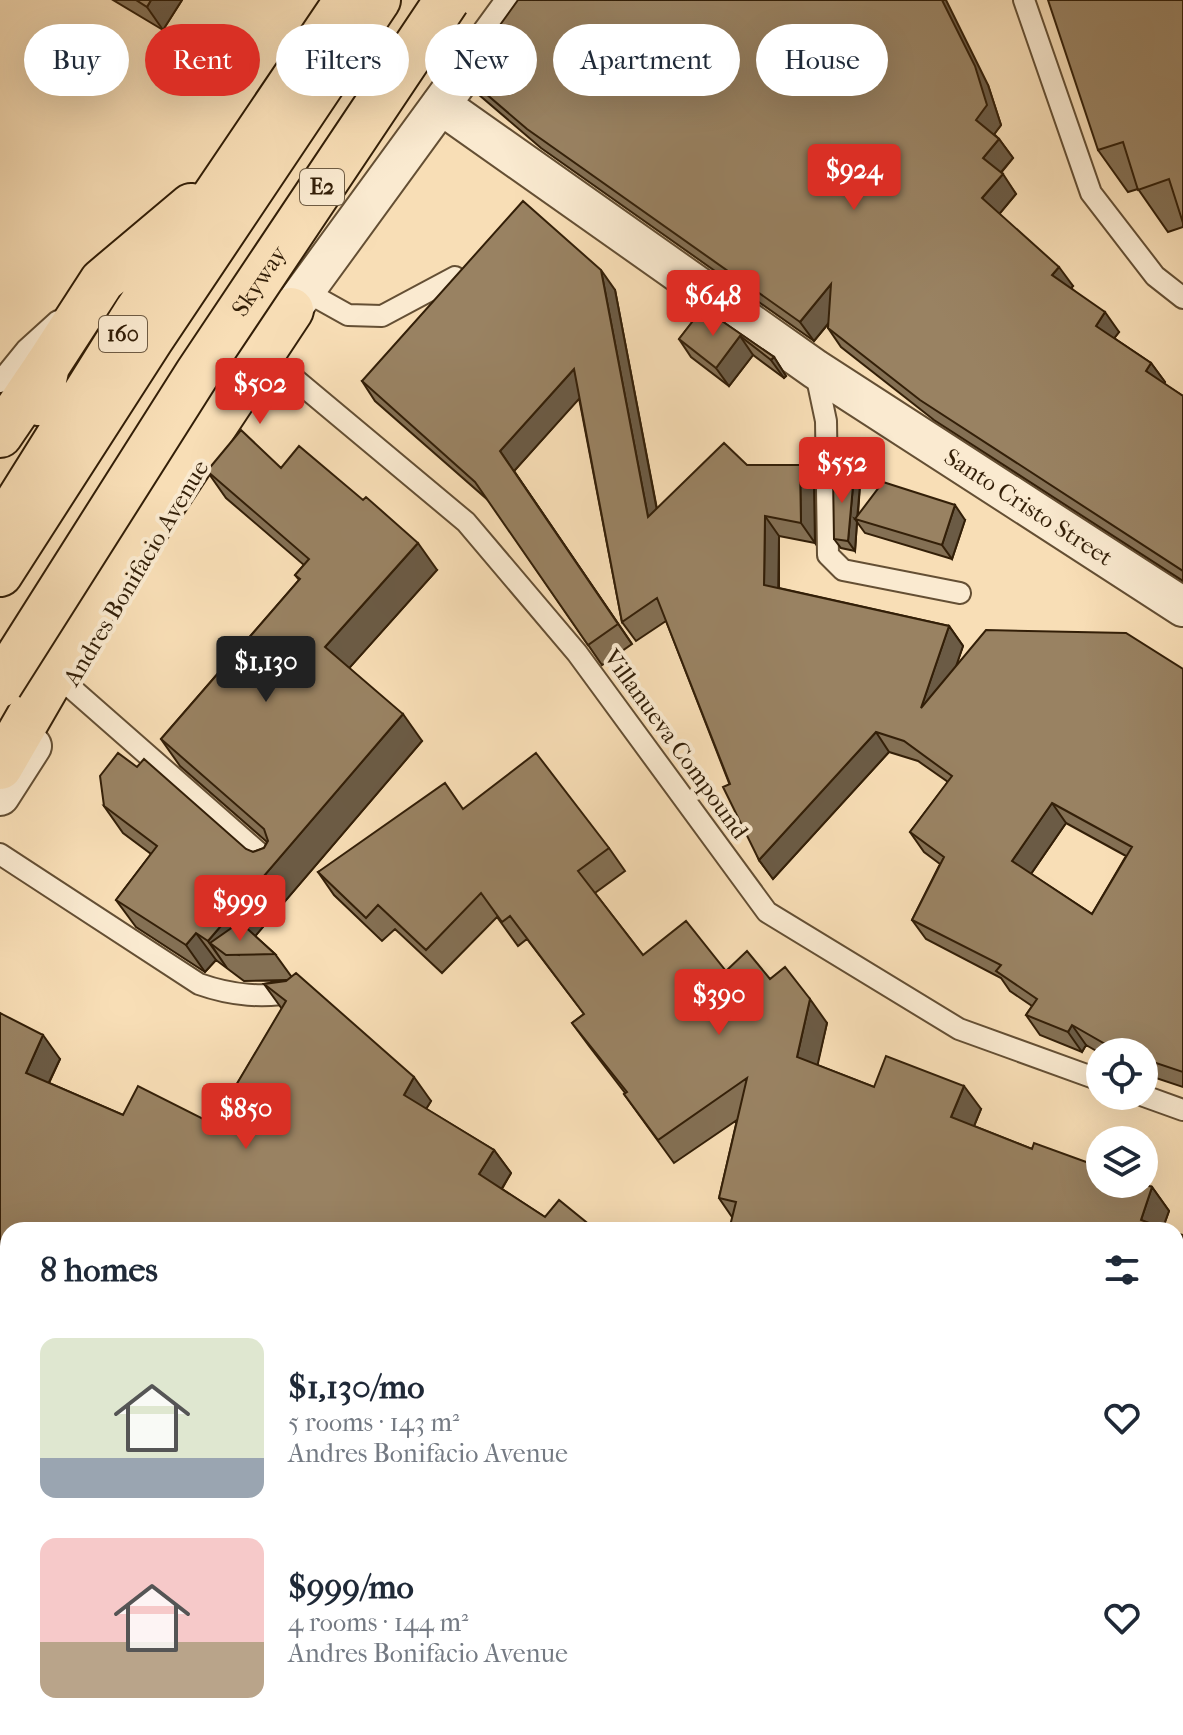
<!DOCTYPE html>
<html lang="en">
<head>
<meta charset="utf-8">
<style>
	body { margin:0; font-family:"IM FELL French Canon",serif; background:#f6f6f7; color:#1f2937; height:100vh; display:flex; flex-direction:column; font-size:30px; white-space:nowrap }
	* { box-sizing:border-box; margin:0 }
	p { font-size:26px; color:#747a83 }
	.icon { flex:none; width:44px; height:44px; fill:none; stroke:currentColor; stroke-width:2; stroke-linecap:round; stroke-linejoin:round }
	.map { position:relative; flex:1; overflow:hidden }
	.details { position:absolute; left:0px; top:1222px; width:1184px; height:514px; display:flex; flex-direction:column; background:#fff; border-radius:24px 24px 0 0; box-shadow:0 8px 32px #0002 }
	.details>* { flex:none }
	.banner { position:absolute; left:24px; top:24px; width:1136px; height:72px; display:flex; gap:16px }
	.controls { position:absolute; left:1086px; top:1038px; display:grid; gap:16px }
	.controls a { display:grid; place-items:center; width:72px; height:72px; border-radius:50%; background:#fff; box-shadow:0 8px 32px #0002; font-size:40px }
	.price { position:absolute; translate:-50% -68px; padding:0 18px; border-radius:8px; background:#d93025; color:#fff; font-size:26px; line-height:52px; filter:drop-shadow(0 2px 4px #0008) }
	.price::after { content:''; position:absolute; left:50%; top:48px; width:24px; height:18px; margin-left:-12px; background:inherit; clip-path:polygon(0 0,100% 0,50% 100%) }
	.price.active { background:#222; color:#fff }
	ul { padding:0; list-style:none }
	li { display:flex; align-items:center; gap:24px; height:200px; padding:0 40px }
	li span { display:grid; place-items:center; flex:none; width:224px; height:160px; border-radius:16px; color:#555 }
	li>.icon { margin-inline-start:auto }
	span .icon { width:96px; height:96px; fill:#fffc; stroke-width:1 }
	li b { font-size:34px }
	h2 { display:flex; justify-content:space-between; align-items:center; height:96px; padding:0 40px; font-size:34px }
	.chip { padding:0 28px; border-radius:36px; background:#fff; box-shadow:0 8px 32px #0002; font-size:28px; line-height:72px }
	.chip.active { background:#d93025; color:#fff }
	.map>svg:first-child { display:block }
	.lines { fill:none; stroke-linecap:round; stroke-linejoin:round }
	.lane-casing { stroke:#644f34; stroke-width:24 }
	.street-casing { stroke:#644f34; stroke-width:42 }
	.primary-casing { stroke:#331f08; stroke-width:48 }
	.highway-casing { stroke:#331f08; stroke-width:48 }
	.lane { stroke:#faead0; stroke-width:20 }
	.street { stroke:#faead0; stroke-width:38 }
	.primary { stroke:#f8deb6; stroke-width:44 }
	.highway { stroke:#f8deb6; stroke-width:44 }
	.highway-bridge-casing { stroke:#331f08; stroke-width:48; stroke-linecap:butt }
	.highway-bridge { stroke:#f8deb6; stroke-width:44 }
	.wall { fill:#847054; stroke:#331f08; stroke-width:2; fill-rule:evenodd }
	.shaded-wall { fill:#6b5b45; stroke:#331f08; stroke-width:2 }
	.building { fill:#998262; stroke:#331f08; stroke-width:2; fill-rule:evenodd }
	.labels { text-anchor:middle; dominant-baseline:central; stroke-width:8; stroke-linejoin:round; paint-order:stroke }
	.shield { fill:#faead0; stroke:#6f5c44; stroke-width:2 }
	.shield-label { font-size:22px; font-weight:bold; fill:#331f08 }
	.street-label { font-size:24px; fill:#331f08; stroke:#faead0 }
</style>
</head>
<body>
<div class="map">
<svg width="1183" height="1735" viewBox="0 0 1183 1735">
	<rect width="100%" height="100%" fill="#f8deb6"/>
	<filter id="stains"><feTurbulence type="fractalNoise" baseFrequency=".0025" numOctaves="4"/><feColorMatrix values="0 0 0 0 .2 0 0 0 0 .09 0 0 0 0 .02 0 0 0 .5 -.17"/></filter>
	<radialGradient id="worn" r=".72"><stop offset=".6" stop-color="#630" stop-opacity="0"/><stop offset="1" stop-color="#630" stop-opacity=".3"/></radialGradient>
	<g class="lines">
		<g class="lane-casing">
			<path id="lane" d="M1024,0L1091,193L1155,276L1183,298
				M305,291L348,315L382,316L455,277
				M266,355L466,522L577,653L767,912L959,1029L1100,1080
				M815,369L826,421L828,555L843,570L960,593
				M0,382L26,350L58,321
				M69,686L274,866
				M0,854L199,984C233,996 263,998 299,992
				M1144,1096L1183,1110"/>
		</g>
		<g class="street-casing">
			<g id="street">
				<path id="s1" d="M441,105L815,369L1183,607"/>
				<path d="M276,335L291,310L517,0"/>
				<path d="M0,796L32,746"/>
			</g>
		</g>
		<g class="primary-casing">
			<path id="primary" d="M39,403L47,366L102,281L191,206
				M0,530L137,311L347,0"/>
		</g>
		<g class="highway-casing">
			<path id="highway" d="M0,435L47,366
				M0,574L151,339L378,0
				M0,767L75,637L291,310"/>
		</g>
		<use href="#lane" class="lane"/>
		<use href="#street" class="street"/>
		<use href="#primary" class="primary"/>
		<use href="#highway" class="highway"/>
		<g class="highway-bridge-casing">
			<g id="highway-bridge">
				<path id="s2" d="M0,685L197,374L447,0"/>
			</g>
		</g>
		<use href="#highway-bridge" class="highway-bridge"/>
	</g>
	<path class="wall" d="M113,0H182L163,30Z
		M1183,0V227L1168,232L1138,189L1128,192L1098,150Z
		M464,75L988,85L1001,125L994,134L999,139L1013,158L1001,173L1016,194L999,214L1073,286L1071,288L1119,332L1114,338L1151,363L1165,382L1164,384L1183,396V581L934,420L841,347L828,328V324L814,341L541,148L478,94Z
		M615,290L657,509L747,465H800L814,485L815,543L779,536V588L949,626L963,646L956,666L1183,669V1087L1144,1074V1052L1100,1053L1086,1045L1082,1052L1040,1035L1026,1015L1032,1006L1010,991L1001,978L926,939L912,920L940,864L924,852L910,832L948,782L918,761L889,752L773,879L759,860L666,621L636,641L622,622L579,398L514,471L632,644L602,665L489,501L375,401L362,381ZM1066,823L1126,856L1092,914L1031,874Z
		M703,308L774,357L786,376L784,378L753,355L729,386L691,357L679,339Z
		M281,468L437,570L349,668L422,741L255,936L275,954L291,976L431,1101L426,1109L494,1150L511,1173L502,1189L545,1217L596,1230H8V1489L0,1485V1013L60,1059L49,1083L123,1115L213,1124L282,1009L264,984L287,980L244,981L216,960L205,972L136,927L116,900L151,854L123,833L104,806L253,852L264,848L267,842L180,766L161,739L299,580L295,575L304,565L226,498L207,471Z
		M860,485L858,515L965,520L952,559L865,533L857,522L855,551L841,548L834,539Z
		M463,809L609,848L625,871L595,893L643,955L770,979L827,1023L817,1065L874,1087L981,1109L974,1126L1032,1149L1152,1187L1169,1211L1163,1228L732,1217L719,1198L737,1120L674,1163L624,1094L625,1093L589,1046L572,1023L584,1014L527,939L518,946L497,917L442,973L395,929L382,941L334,895L318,872Z
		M8,1728H524L525,1735H421L420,1733L404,1735H0Z"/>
	<path class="shaded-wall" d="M151,0H182L163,30L147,7Z
		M942,0H946L988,85L1001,125L990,140L976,120Z
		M999,139L1013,158L997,177L983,158Z
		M1003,174L1016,194L996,218L982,198Z
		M1059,267L1073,286L1065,295L1052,275Z
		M601,270L615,290L662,537L648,517Z
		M831,284L845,303L814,341L800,322Z
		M1105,312L1119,332L1109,345L1096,326Z
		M740,336L753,355L729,386L716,368Z
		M774,357L786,376L784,378L771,360Z
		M1151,363L1165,382L1159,391L1146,371Z
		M574,369L588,389L514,471L632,644L500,451Z
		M800,465L814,485L815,543L801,523Z
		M854,475L860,485L857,520L855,519L857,522L855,551L848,541Z
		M955,505L965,520L952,559L942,545Z
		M765,516L779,536L778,604L764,585Z
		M418,543L437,570L344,674L325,647Z
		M949,626L963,646L935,728L921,708Z
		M403,714L422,741L239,955L210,943L227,968L208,941Z
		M876,732L889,752L773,879L759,860Z
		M1052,803L1066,823L1026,881L1012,861Z
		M196,933L216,960L205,972L186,945Z
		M810,999L827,1023L814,1081L797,1057Z
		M1072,1025L1086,1045L1082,1052L1068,1032Z
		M43,1035L60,1059L42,1097L26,1073Z
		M414,1077L431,1101L420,1119L404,1095Z
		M964,1086L981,1109L968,1141L951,1117Z
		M494,1150L511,1173L496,1198L479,1174Z
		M1152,1187L1169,1211L1162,1230L1141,1220Z
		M1183,1245V1313L1176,1332V1264Z
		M271,1728H275L280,1735H272Z
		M511,1728H524L525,1735H512Z
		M844,1728H862V1735H844Z"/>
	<path class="building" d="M136,0H151L147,7Z
		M518,0H942L975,66L987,105L976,120L999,139L983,158L1003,174L982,198L1059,267L1052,275L1105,312L1096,326L1151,363L1146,371L1183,396V571L920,400L828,328L831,284L800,322L527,129L464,75Z
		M1048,0H1183V223L1169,179L1138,190L1123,142L1098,150Z
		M523,201L601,270L648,517L724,443L747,465H800L801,523L765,516L764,585L949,626L921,708L986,630L1126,633L1183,669V1072L1144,1059V1052H1123L1114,1049L1072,1025L1068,1032L1026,1015L1037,999L996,971L1001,965L912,920L944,857L910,832L952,776L904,741L876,732L759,860L723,787L730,784L657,598L622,622L574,369L500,451L618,624L588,645L475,482L362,381ZM1052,803L1132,847L1092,914L1012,861Z
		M703,308L774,357L771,360L740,336L716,368L679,339Z
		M241,430L281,468L299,446L363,500L366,497L418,543L325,647L403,714L208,941L196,933L186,945L116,900L157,846L104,806L100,776L118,753L137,767L144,759L246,849L253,852L264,848L268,841L264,829L161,739L300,579L295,575L309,559L207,471Z
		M833,475H854L848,541L834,539Z
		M883,482L955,505L942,545L855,519Z
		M536,753L609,848L578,871L643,955L686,921L726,971L747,951L770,979L785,967L810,999L797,1057L874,1087L886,1056L964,1086L951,1117L1032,1149L1034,1143L1100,1167V1184H1144L1152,1187L1141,1220L1168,1230H729L736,1202L719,1198L747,1078L658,1140L624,1094L627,1092L572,1023L584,1014L510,916L502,922L481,893L426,950L378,905L366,918L318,872L445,783L463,809Z
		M240,922L275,954L226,955L210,943Z
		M296,973L414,1077L404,1095L494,1150L479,1174L545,1217L559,1200L596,1230H8V1475L0,1471V1013L43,1035L26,1073L123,1115L138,1086L213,1124L286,1001L264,984L286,981Z
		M1176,1233L1183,1235V1245L1176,1264Z
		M1182,1564L1183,1601V1735H935L934,1728H1176V1565Z
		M8,1694V1728H271L272,1735H0V1712Z
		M420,1728H511L512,1735H421Z
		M569,1728H844V1735H566V1731Z"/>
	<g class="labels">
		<g class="shield">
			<rect x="300" y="169" width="44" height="36" rx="6"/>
			<rect x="99" y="316" width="48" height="36" rx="6"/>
		</g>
		<g class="shield-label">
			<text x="322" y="187">E2</text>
			<text x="123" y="334">160</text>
		</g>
		<g class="street-label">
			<text stroke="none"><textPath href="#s2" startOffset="480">Skyway</textPath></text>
			<text stroke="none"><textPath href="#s1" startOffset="712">Santo Cristo Street</textPath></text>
			<text transform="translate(136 573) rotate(-59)">Andres Bonifacio Avenue</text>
			<text transform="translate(676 744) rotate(54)">Villanueva Compound</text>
		</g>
	</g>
	<rect width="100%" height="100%" filter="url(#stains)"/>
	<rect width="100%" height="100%" fill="url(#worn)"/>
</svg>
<div class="controls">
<a><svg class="icon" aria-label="locate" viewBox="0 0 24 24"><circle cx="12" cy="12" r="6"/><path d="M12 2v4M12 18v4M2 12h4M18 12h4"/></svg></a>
<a><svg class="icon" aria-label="layers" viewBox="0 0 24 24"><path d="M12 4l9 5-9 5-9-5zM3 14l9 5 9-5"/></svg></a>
</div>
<b class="price" style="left:854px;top:212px">$924</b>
<b class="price" style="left:713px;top:338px">$648</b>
<b class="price" style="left:260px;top:426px">$502</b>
<b class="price" style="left:842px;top:505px">$552</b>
<b class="price active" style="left:266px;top:704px">$1,130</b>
<b class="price" style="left:240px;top:943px">$999</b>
<b class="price" style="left:719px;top:1037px">$390</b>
<b class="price" style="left:246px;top:1151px">$850</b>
<div class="banner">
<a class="chip">Buy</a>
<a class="chip active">Rent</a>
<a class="chip">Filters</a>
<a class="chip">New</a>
<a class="chip">Apartment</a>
<a class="chip">House</a>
</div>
<section class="details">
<h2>8 homes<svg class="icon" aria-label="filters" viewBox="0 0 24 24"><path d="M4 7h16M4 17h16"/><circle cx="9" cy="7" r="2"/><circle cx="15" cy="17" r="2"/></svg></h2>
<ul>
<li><span style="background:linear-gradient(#dfe7d0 75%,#9aa5b1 0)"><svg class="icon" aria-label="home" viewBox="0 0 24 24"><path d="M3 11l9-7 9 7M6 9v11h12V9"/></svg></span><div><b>$1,130/mo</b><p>5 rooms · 143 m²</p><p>Andres Bonifacio Avenue</p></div><svg class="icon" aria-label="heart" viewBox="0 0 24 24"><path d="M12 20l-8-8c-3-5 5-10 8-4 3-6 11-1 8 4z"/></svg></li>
<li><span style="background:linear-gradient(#f6c9c9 65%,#b9a48a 0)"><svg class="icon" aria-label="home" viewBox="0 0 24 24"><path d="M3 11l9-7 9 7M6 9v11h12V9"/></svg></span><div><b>$999/mo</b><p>4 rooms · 144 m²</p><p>Andres Bonifacio Avenue</p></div><svg class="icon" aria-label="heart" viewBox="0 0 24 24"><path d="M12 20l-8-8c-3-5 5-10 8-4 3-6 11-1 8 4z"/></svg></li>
</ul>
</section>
</div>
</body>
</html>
